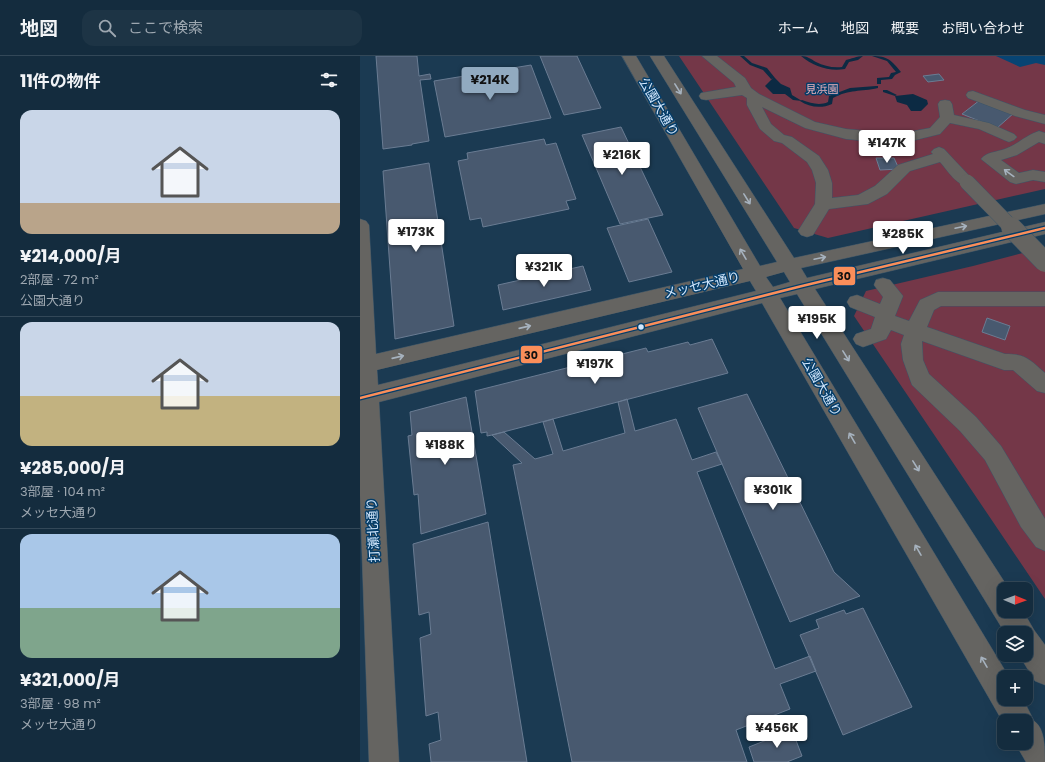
<!DOCTYPE html>
<html lang="ja">
<head>
<meta charset="utf-8">
<style>
	body { margin:0; font-family:Poppins,"Noto Sans JP",sans-serif; background:#1d3445; color:#f1f3f6; height:100vh; display:flex; flex-direction:column; font-size:15px; white-space:nowrap }
	* { box-sizing:border-box; margin:0 }
	p { font-size:13px; color:#9da7b0 }
	.icon { flex:none; width:22px; height:22px; fill:none; stroke:currentColor; stroke-width:2; stroke-linecap:round; stroke-linejoin:round }
	.map { position:relative; flex:1; overflow:hidden }
	.panel { display:flex; flex-direction:column; background:#142c3e; width:360px }
	.panel>* { flex:none }
	.needle { width:26px; rotate:91deg }
	.buttons { position:absolute; left:637px; top:526px; display:grid; gap:8px }
	.buttons a { display:grid; place-items:center; width:36px; height:36px; border-radius:8px; background:#142c3e; box-shadow:0 4px 16px #0002,0 0 0 1px #334858; font-size:20px }
	.price { position:absolute; translate:-50% -34px; padding:0 9px; border-radius:4px; background:#fff; color:#222; font-size:13px; line-height:26px; filter:drop-shadow(0 1px 2px #0008) }
	.price::after { content:''; position:absolute; left:50%; top:24px; width:12px; height:9px; margin-left:-6px; background:inherit; clip-path:polygon(0 0,100% 0,50% 100%) }
	.price.on { background:#91aac0; color:#111 }
	ul { padding:0; list-style:none }
	li { display:grid; align-content:center; gap:8px; height:212px; padding:0 20px }
	li+li { border-top:1px solid #334858 }
	li span { display:grid; place-items:center; height:124px; border-radius:12px; color:#555 }
	li>.icon { margin-inline-start:auto }
	span .icon { width:72px; height:72px; fill:#fffc; stroke-width:1 }
	li b { font-size:17px }
	h2 { display:flex; justify-content:space-between; align-items:center; height:48px; padding:0 20px; font-size:17px }
	header { display:flex; align-items:center; gap:24px; box-sizing:border-box; height:56px; padding:0 20px; background:#142c3e; border-bottom:1px solid #334858 }
	header strong { font-size:19px }
	nav { display:flex; gap:22px; margin-inline-start:auto; font-size:14px }
	.search { width:280px; height:36px; background:#1d3445; display:flex; align-items:center; gap:10px; box-sizing:border-box; padding:0 14px; border-radius:12px; color:#9da7b0; font-size:15px }
	main { display:flex; flex:1; min-height:0 }
	.map>svg:first-child { display:block }
	.built { fill:#074473 }
	.green { fill:#743748 }
	.water { fill:#0c2a43 }
	.lines { fill:none; stroke-linecap:round; stroke-linejoin:round }
	.stream { fill:#0c2a43; fill-rule:evenodd }
	.building { fill:#48596f; stroke:#6a7c93 }
	.minor-casing { stroke:#3c5568; stroke-width:1 }
	.minor { fill:#656461; fill-rule:evenodd }
	.minor-bridge-far1-casing { stroke:#3c5568; stroke-width:16; stroke-linecap:butt }
	.minor-bridge-casing { stroke:#3c5568; stroke-width:21; stroke-linecap:butt }
	.minor-bridge-far1 { stroke:#656461; stroke-width:15 }
	.minor-bridge { stroke:#656461; stroke-width:20 }
	.bus-1-far1-casing { stroke:#043d69; stroke-width:4 }
	.bus-1-casing { stroke:#043d69; stroke-width:5 }
	.bus-1-far1 { stroke:#fa8e5a; stroke-width:2 }
	.bus-1 { stroke:#fa8e5a; stroke-width:2.5 }
	.oneway { stroke:#a6b2be }
	.bus-dot { fill:#d1e6fc; stroke:#043d69; stroke-width:1.5 }
	.labels { text-anchor:middle; dominant-baseline:central; stroke-width:3; stroke-linejoin:round; paint-order:stroke }
	.far-park-label { font-size:11px; fill:#eeb2bb; stroke:#043d69 }
	.street-label { font-size:13px; fill:#d1e6fc; stroke:#043d69 }
	.line-badge { stroke:#043d69; stroke-width:1.5 }
	.pale-badge-label { font-size:11px; text-anchor:middle; font-weight:bold; fill:#111 }
</style>
</head>
<body>
<header>
<strong>地図</strong>
<div class="search"><svg class="icon" aria-label="search" viewBox="0 0 24 24"><circle cx="10" cy="10" r="6"/><path d="M15 15l6 6"/></svg>ここで検索</div>
<nav><a>ホーム</a><a>地図</a><a>概要</a><a>お問い合わせ</a></nav>
</header>
<main>
<section class="panel">
<h2>11件の物件<svg class="icon" aria-label="filters" viewBox="0 0 24 24"><path d="M4 7h16M4 17h16"/><circle cx="9" cy="7" r="2"/><circle cx="15" cy="17" r="2"/></svg></h2>
<ul>
<li><span style="background:linear-gradient(#c9d6e8 75%,#b9a48a 0)"><svg class="icon" aria-label="home" viewBox="0 0 24 24"><path d="M3 11l9-7 9 7M6 9v11h12V9"/></svg></span><div><b>¥214,000/月</b><p>2部屋 · 72 m²</p><p>公園大通り</p></div></li>
<li><span style="background:linear-gradient(#c9d6e8 60%,#c2b280 0)"><svg class="icon" aria-label="home" viewBox="0 0 24 24"><path d="M3 11l9-7 9 7M6 9v11h12V9"/></svg></span><div><b>¥285,000/月</b><p>3部屋 · 104 m²</p><p>メッセ大通り</p></div></li>
<li><span style="background:linear-gradient(#a9c7e8 60%,#7fa58c 0)"><svg class="icon" aria-label="home" viewBox="0 0 24 24"><path d="M3 11l9-7 9 7M6 9v11h12V9"/></svg></span><div><b>¥321,000/月</b><p>3部屋 · 98 m²</p><p>メッセ大通り</p></div></li>
</ul>
</section>
<div class="map">
<svg width="685" height="706" viewBox="0 0 685 706">
	<rect width="100%" height="100%" fill="#1b3a52"/>
	<path class="built" d="M615,0H685V35Z"/>
	<path class="green" d="M319,0H636L660,11L676,7L685,9V133L468,182L434,172Z
		M685,191V543L494,260L506,235L613,210Z"/>
	<path class="water" d="M413,22H415L421,28L430,32L432,39L442,45L433,44L425,38H413L405,30Z
		M553,38L567,44L568,48L561,55H551L547,49L537,46L535,40Z"/>
	<g class="lines">
		<path class="stream" d="M380,0H384L392,7L407,12L415,22L411,23L403,14L390,9Z
			M441,0C447,0 451,3 456,6C464,10 472,12 482,11L486,4C491,3 497,0 503,0L498,4L489,6L485,13C469,16 453,10 441,0Z
			M512,0C528,0 531,4 541,16L535,19L532,23L521,24V28H517V22L529,21L531,17L536,16L527,5Z
			M516,30H518V32C500,36 490,33 473,42L472,48C461,53 449,51 440,45L442,44C451,47 459,50 468,46L469,40L490,32Z
			M523,34H527L537,39L535,40L523,36Z"/>
	</g>
	<path class="building" d="M16,0H57L59,20L70,18L71,23L60,24L69,85L52,88V89L23,93Z
		M180,0H217L241,52L204,59Z
		M171,9L191,62L85,81L74,25Z
		M579,18L584,24L568,26L563,20Z
		M620,44L654,57L637,72L602,58Z
		M261,71L303,159L260,168L222,79Z
		M184,83L186,89L196,87L216,143L206,145L209,153L123,171L121,162L110,164L98,105L108,103L107,97Z
		M516,102H534L539,113L520,114Z
		M69,107L94,270L35,283L23,115Z
		M288,163L312,216L269,226L247,172Z
		M223,210L231,234L143,254L138,229Z
		M627,262L650,270L645,284L622,276Z
		M352,283L368,317L132,379L127,380V376L121,377L115,335L286,292L288,296L328,286L330,289Z
		M387,338L474,516L500,540L430,566L338,352Z
		M106,341L126,458L61,478L58,438L54,439L48,380L52,379L50,356Z
		M267,343L275,375L316,363L332,404L356,396L362,408L337,416L415,613L450,600L456,615L420,628L430,653L376,674L387,706H212L153,409L162,407L132,379L144,376L175,403L193,398L183,366L193,363L203,395L265,377L258,346Z
		M128,466L167,706H71L69,688L81,684L78,656L66,660L60,582L71,578L69,556L59,559L53,488Z
		M503,552L552,651L483,679L440,579L459,572L456,564L484,554L486,558Z
		M432,674L442,700L427,706H394L389,691Z"/>
	<g class="lines">
		<g class="minor-casing">
			<path id="minor" d="M262,0H276L400,210L417,206L290,0H304L434,202L685,148V158L441,212L447,222L685,166V178L455,233L649,533H644V555H663L674,574L685,589V629L675,625L659,599H666V577H645L437,238L420,242L649,621H644V643H663L674,665C685,672 685,693 685,706H666L655,687H666V665H644V668L402,247L19,346L39,706H9L0,440V163L6,165L9,169L16,298L383,213ZM424,216L430,226L413,231L406,221ZM390,225L396,235L18,329L17,314Z
				M342,0H357L385,22L391,32L399,38L455,66L486,73L539,78L570,72L580,61L578,48L580,45L585,44L590,45L592,48L594,59L629,67L654,78L657,81L654,84L649,86L644,84L619,73L590,67L580,78L539,88L486,83L445,72L402,51L411,68L424,79L432,81L459,100L468,114L472,127V142L498,139L515,130L538,109L573,98L571,96L574,93L579,91L584,93L615,126L613,129C598,133 589,116 580,106L550,115L527,138L508,148L469,153L453,179L447,181L441,179L438,175L455,148L456,127L452,114L447,106L422,87L414,85L400,73L387,49V42L382,39L346,44L341,43L339,40L341,37L376,31L374,27Z
				M613,35L665,54L685,59V68L655,60L608,42L606,39L608,36Z
				M679,75L685,77V88L679,86L657,99L641,104L659,117L673,114L685,116V126L673,124L656,128L650,126L621,103C626,96 637,96 645,93C657,89 666,79 679,75Z
				M523,222L530,224L543,240L535,260L549,265L560,244L578,236H685V250H581L574,254L567,271L645,298C666,298 669,303 685,317V337L677,335L653,314H644L562,285L563,304L569,318L616,361L641,390L685,463V495L676,491L661,471L625,404L600,375L552,329L543,304L541,288L544,279L531,274L526,283L503,291L496,288L493,283L496,278L511,273L515,261L490,251L487,246L490,241L497,239L520,248L523,241L514,229L516,224Z"/>
		</g>
		<use href="#minor" class="minor"/>
		<g class="minor-bridge-far1-casing">
			<path id="minor-bridge-far1" d="M607,126L652,172"/>
		</g>
		<g class="minor-bridge-casing">
			<path id="minor-bridge" d="M651,171L685,206"/>
		</g>
		<use href="#minor-bridge-far1" class="minor-bridge-far1"/>
		<use href="#minor-bridge" class="minor-bridge"/>
		<g class="bus-1-far1-casing">
			<path id="bus-1-far1" d="M684,172H685"/>
		</g>
		<g class="bus-1-casing">
			<path id="bus-1" d="M0,342L442,230L685,172"/>
		</g>
		<use href="#bus-1-far1" class="bus-1-far1"/>
		<use href="#bus-1" class="bus-1"/>
	</g>
	<defs><path id="oneway-shaft" d="M-6 0H5M1.5-3L5.5 0L1.5 3" fill="none" stroke-width="1.6" stroke-linecap="round" stroke-linejoin="round"/></defs>
	<g class="oneway">
		<use href="#oneway-shaft" transform="translate(318 33) rotate(58)"/>
		<use href="#oneway-shaft" transform="translate(649 117) rotate(-144)"/>
		<use href="#oneway-shaft" transform="translate(387 143) rotate(58)"/>
		<use href="#oneway-shaft" transform="translate(601 171) rotate(-12)"/>
		<use href="#oneway-shaft" transform="translate(383 198) rotate(-120)"/>
		<use href="#oneway-shaft" transform="translate(460 202) rotate(-12)"/>
		<use href="#oneway-shaft" transform="translate(165 271) rotate(-13)"/>
		<use href="#oneway-shaft" transform="translate(486 300) rotate(58)"/>
		<use href="#oneway-shaft" transform="translate(38 301) rotate(-13)"/>
		<use href="#oneway-shaft" transform="translate(492 382) rotate(-120)"/>
		<use href="#oneway-shaft" transform="translate(556 410) rotate(58)"/>
		<use href="#oneway-shaft" transform="translate(558 494) rotate(-120)"/>
		<use href="#oneway-shaft" transform="translate(624 606) rotate(-120)"/>
	</g>
	<circle class="bus-dot" cx="281" cy="271" r="3.5"/>
	<g class="labels">
		<g class="far-park-label">
			<text x="462" y="33">見浜園</text>
		</g>
		<g class="street-label">
			<text transform="translate(299 51) rotate(60)">公園大通り</text>
			<text transform="translate(342 229) rotate(-13)">メッセ大通り</text>
			<text transform="translate(462 331) rotate(60)">公園大通り</text>
			<text transform="translate(13 474) rotate(-93)">打瀬北通り</text>
		</g>
	</g>
	<g class="line-badge">
		<rect x="473" y="210" width="23" height="20" rx="4" fill="#fa8e5a"/>
		<rect x="160" y="289" width="23" height="19" rx="4" fill="#fa8e5a"/>
	</g>
	<g class="pale-badge-label">
		<text x="484" y="224">30</text>
		<text x="171" y="303">30</text>
	</g>
</svg>
<div class="buttons">
<a><svg class="needle" viewBox="-14 -14 28 28"><path d="M0-13l5 13h-10z" fill="#e53935"/><path d="M0 13l5-13h-10z" fill="#9da7b0"/></svg></a>
<a><svg class="icon" aria-label="layers" viewBox="0 0 24 24"><path d="M12 4l9 5-9 5-9-5zM3 14l9 5 9-5"/></svg></a>
<a>+</a>
<a>−</a>
</div>
<b class="price on" style="left:130px;top:45px">¥214K</b>
<b class="price" style="left:527px;top:108px">¥147K</b>
<b class="price" style="left:262px;top:120px">¥216K</b>
<b class="price" style="left:56px;top:197px">¥173K</b>
<b class="price" style="left:543px;top:199px">¥285K</b>
<b class="price" style="left:184px;top:232px">¥321K</b>
<b class="price" style="left:457px;top:284px">¥195K</b>
<b class="price" style="left:235px;top:329px">¥197K</b>
<b class="price" style="left:85px;top:410px">¥188K</b>
<b class="price" style="left:413px;top:455px">¥301K</b>
<b class="price" style="left:417px;top:693px">¥456K</b>
</div>
</main>
</body>
</html>
